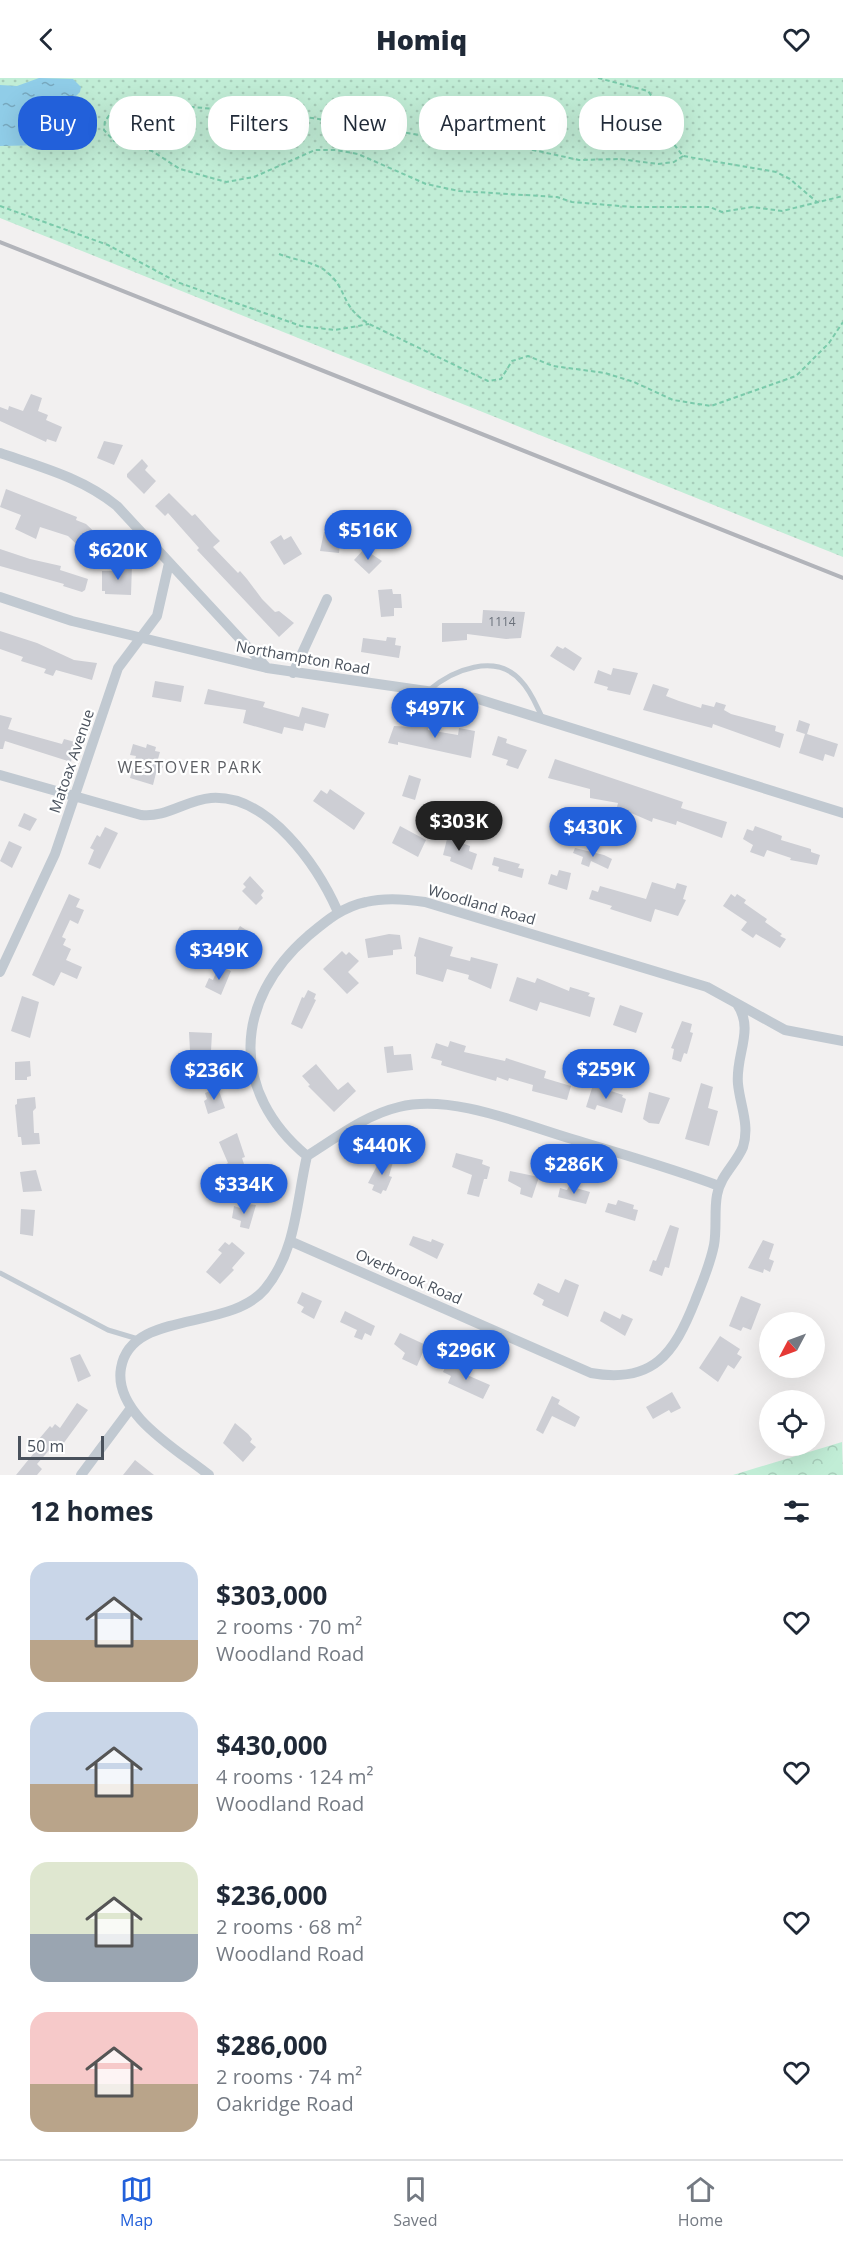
<!DOCTYPE html>
<html lang="en">
<head>
<meta charset="utf-8">
<style>
	body { margin:0; font-family:"Open Sans",sans-serif; background:#f6f6f7; color:#1f2937; height:100vh; display:flex; flex-direction:column; font-size:22px; white-space:nowrap }
	* { box-sizing:border-box; margin:0 }
	p { font-size:20px; color:#747a83 }
	.icon { flex:none; width:33px; height:33px; fill:none; stroke:currentColor; stroke-width:2; stroke-linecap:round; stroke-linejoin:round }
	.map { position:relative; height:1397px; overflow:hidden }
	.panel { display:flex; flex-direction:column; background:#fff; flex:1 }
	.panel>* { flex:none }
	.guide { position:absolute; left:18px; top:18px; width:807px; height:54px; display:flex; gap:12px }
	.needle { width:39px; rotate:229deg }
	.fabs { position:absolute; left:759px; top:1234px; display:grid; gap:12px }
	.fabs a { display:grid; place-items:center; width:66px; height:66px; border-radius:50%; background:#fff; box-shadow:0 6px 24px #0002; font-size:30px }
	.scale { position:absolute; left:18px; bottom:15px; width:86px; box-sizing:border-box; padding-left:6px; border:3px solid #49515c; border-top:0; font-size:16px; line-height:21px; white-space:nowrap; color:#49515c; -webkit-text-stroke:4px #fff; paint-order:stroke }
	.price { position:absolute; translate:-50% -51px; padding:0 14px; border-radius:21px; background:#2260da; color:#fff; font-size:20px; line-height:39px; filter:drop-shadow(0 2px 3px #0008) }
	.price::after { content:''; position:absolute; left:50%; top:36px; width:18px; height:14px; margin-left:-9px; background:inherit; clip-path:polygon(0 0,100% 0,50% 100%) }
	.price.active { background:#222; color:#fff }
	ul { padding:0; list-style:none }
	li { display:flex; align-items:center; gap:18px; height:150px; padding:0 30px }
	li span { display:grid; place-items:center; flex:none; width:168px; height:120px; border-radius:18px; color:#555 }
	li>.icon { margin-inline-start:auto }
	span .icon { width:72px; height:72px; fill:#fffc; stroke-width:1 }
	li b { font-size:26px }
	h2 { display:flex; justify-content:space-between; align-items:center; height:72px; padding:0 30px; font-size:26px }
	.pill { padding:0 21px; border-radius:24px; background:#fff; box-shadow:0 6px 24px #0002; font-size:21px; line-height:54px }
	.pill.active { background:#2260da; color:#fff }
	header { display:flex; justify-content:space-between; align-items:center; height:78px; padding:0 30px; background:#fff; font-size:27px; font-weight:800 }
	.tabs { display:flex; justify-content:space-around; align-items:center; height:84px; border-top:2px solid #e0e1e3; background:#fff; font-size:16px; color:#747a83 }
	.tabs a { display:grid; justify-items:center; gap:3px }
	.tabs .active { color:#2260da }
	.map>svg:first-child { display:block }
	.grass { fill:url(#grass-dots) }
	.forest { fill:url(#forest-crowns) }
	.water { fill:url(#water-ripples) }
	.building { fill:#cdced4 }
	.lines { fill:none; stroke-linecap:round; stroke-linejoin:round }
	.path { stroke:#7acaaa; stroke-width:2; stroke-dasharray:4.5 3; stroke-linecap:butt }
	.lane { stroke:#c1c9d1; stroke-width:5 }
	.street { stroke:#c1c9d1; stroke-width:10 }
	.rail { stroke:#b2b4ba; stroke-width:4 }
	.labels { text-anchor:middle; dominant-baseline:central; stroke-width:4.5; stroke-linejoin:round; paint-order:stroke }
	.number-label { font-size:12px; fill:#6a707a }
	.street-label { font-size:15px; fill:#49515c; stroke:#fff }
	.neighbourhood-label { font-size:16px; letter-spacing:1.5px; fill:#5d5f64; stroke:#fff }
</style>
</head>
<body>
<header><svg class="icon" aria-label="back" viewBox="0 0 24 24"><path d="M15 5l-7 7 7 7"/></svg>Homiq<svg class="icon" aria-label="heart" viewBox="0 0 24 24"><path d="M12 20l-8-8c-3-5 5-10 8-4 3-6 11-1 8 4z"/></svg></header>
<div class="map">
<svg width="843" height="1397" viewBox="0 0 843 1397">
	<defs>
		<pattern id="grass-dots" width="8" height="8" patternUnits="userSpaceOnUse" patternTransform="scale(1.5)"><rect width="8" height="8" fill="#c1edd6"/><path d="M2 2h.1M6 6h.1" fill="none" stroke="#a7cdba" stroke-width="1.8" stroke-linecap="round"/></pattern>
		<pattern id="forest-crowns" width="20" height="18" patternUnits="userSpaceOnUse" patternTransform="scale(1.5)"><rect width="20" height="18" fill="#c1edd6"/><path d="M2 6a3 3 0 1 1 6 0M12 15a3 3 0 1 1 6 0" fill="none" stroke="#a7cdba"/></pattern>
		<pattern id="water-ripples" width="26" height="14" patternUnits="userSpaceOnUse" patternTransform="scale(1.5)"><rect width="26" height="14" fill="#90cde8"/><path d="M2 4q2-2 4 0t4 0M15 11q2-2 4 0t4 0" fill="none" stroke="#78a9bf"/></pattern>
	</defs>
	<rect width="100%" height="100%" fill="#f2f0f0"/>
	<path class="grass" d="M0,0H843V479L0,140Z"/>
	<path class="forest" d="M842,1364L843,1397H733Z"/>
	<path class="water" d="M39,0L73,1L81,9L80,14L76,18H53L44,28L46,49L53,58L47,67L0,68V7L17,8Z"/>
	<path class="building" d="M31,316L42,320L38,333L48,337L46,342L62,349L56,364L47,361L46,364L0,343V329L8,332L9,328L23,333Z
		M104,363L123,367L114,387L97,380Z
		M142,381L148,388L145,392L156,403L144,416L127,399V396Z
		M6,411L77,439L76,442L86,446L101,460L96,476L92,472L88,477L68,458L40,449L36,461L15,451L21,437L0,429Z
		M169,415L192,438L195,436L213,456L220,463L213,469L238,495L240,493L247,501L262,521L275,534L279,533L294,545L279,559L197,472L199,470L168,435L165,438L155,428Z
		M324,454L341,456L339,475L320,473Z
		M281,457L284,462L291,458L302,476L284,487L270,464Z
		M0,471L30,481L61,488L60,492L88,501L85,512L82,514L63,508L64,506L0,488Z
		M364,471L382,483L369,496L354,482Z
		M122,486L132,487L131,517L105,516V513H102V493H122Z
		M392,511L393,516H401L402,530H394V538L381,539L378,512Z
		M483,532L525,534L521,560L506,561L467,556V562L442,564V545H482Z
		M0,553L37,565L74,582L97,585L92,602L56,592L53,598L44,595L46,591L21,583L23,579L0,571Z
		M387,559L396,560L395,567L401,568L399,580L361,574L363,560L386,563Z
		M557,568L563,571L565,569L582,580L574,593L550,578Z
		M613,590L638,595L630,617L607,612L608,609L594,605L598,592L611,597Z
		M155,603L184,608L181,624L152,619Z
		M653,606L669,611L666,618L679,623L701,630L702,626L714,629L716,624L726,627L724,632L731,636L776,648L775,653L784,656L780,670L713,646L712,650L643,632Z
		M208,611L265,624L263,629L299,639L302,629L329,636L325,650L305,645L303,653L284,649L282,656L243,645L246,632L204,626Z
		M0,637L12,640L8,651L62,666L64,661L75,664L71,684L5,663L3,671H0Z
		M799,642L810,646L807,656L838,666L834,679L825,676L823,683L799,675L805,656L796,653Z
		M418,644L429,646L428,652L458,657L459,650L475,653L471,680L398,664V667L388,665L394,648L414,649Z
		M498,658L507,661L506,665L527,672L518,691L506,687L508,682L492,677Z
		M133,666L146,670L147,666L156,669L155,673L160,674L158,681L163,689L156,695L153,707L130,700L136,678L130,677Z
		M555,681L683,724L681,730L727,744L722,760L677,743L676,747L653,740L652,744L617,729L618,725L590,720V711L548,700Z
		M409,697L421,701L415,722L402,718Z
		M330,711L365,735L354,752L313,723L321,712L327,716Z
		M24,735L37,741L30,753L18,748Z
		M400,748L426,762L418,779L392,765Z
		M755,748L782,758L781,762L811,771V774L820,777L817,787L790,782L791,780L767,772L764,779L750,774L753,767L743,761L747,751L753,753Z
		M105,749L118,755L100,791L88,786L94,772L90,770L97,757L100,759Z
		M449,753L458,756L456,763L470,768L469,773L477,776L472,792L450,783L451,779L443,777Z
		M9,763L22,769L12,790L0,783Z
		M575,770L604,777L612,781L608,791L591,783L589,789L581,786L583,779L573,775Z
		M494,779L520,786L518,790L524,791L522,800L498,793L499,789L492,787Z
		M559,792L571,795L567,812L548,806L551,796L557,798Z
		M250,798L264,813L261,817L263,820L256,827L242,813L246,809L243,806Z
		M652,804L675,811L677,805L687,808L683,821L686,822L678,838L655,831L651,844L610,831L612,828L589,821L592,812L598,814L600,808L646,821Z
		M69,816L80,821L76,829L84,832L78,846L70,842L62,859L66,861L63,867L71,871L66,882L82,889L77,901L61,894L54,908L32,897Z
		M731,816L735,819L737,816L746,822L744,825L767,841L765,844L782,856L780,858L786,861L780,870L756,856L753,860L741,852L747,844L723,828Z
		M240,848L251,855L235,875L225,867L227,864L224,863L229,856L234,858Z
		M389,856L400,857L402,871L393,872V877L368,880L365,861Z
		M419,859L453,869L450,878L470,883L471,879L498,886L491,911L468,901L469,897L447,891L443,904L416,896V879L414,878Z
		M342,873L346,877L349,874L359,883L348,894L359,905L347,916L323,891Z
		M219,888L231,893L221,917L205,909L209,900L213,902Z
		M517,899L535,905L537,900L569,913L570,909L590,915L588,918L595,920L590,939L540,924L537,933L509,923Z
		M308,912L316,916L314,921L316,922L302,951L291,946L302,919L304,920Z
		M22,918L39,924L30,960L11,953Z
		M620,927L643,935L636,955L613,947Z
		M682,943L692,946L690,954L693,955L687,976L684,975L681,984L672,981L674,971L671,970Z
		M189,954L212,955L211,973H190Z
		M450,963L466,968L464,974L505,983L506,980L546,993L544,1000L571,1008L567,1022L532,1013L533,1007L509,1000L508,1003L497,999L496,1003L468,995L441,987L442,983L431,980L436,965L448,969Z
		M393,968L394,977L411,976L413,992L387,995L384,969Z
		M30,983L31,998L27,999V1002H15V984Z
		M316,986L338,1012L348,1004L356,1013L334,1034L308,1008L310,1007L302,998Z
		M701,1005L713,1009L708,1030L718,1033L709,1068L685,1061Z
		M593,1007L623,1017L622,1019L626,1021L622,1035L597,1027L595,1032L586,1029Z
		M218,1010L225,1030L208,1036L204,1023L207,1021L205,1015Z
		M649,1014L670,1020L659,1046L649,1045L643,1041Z
		M35,1019L36,1030L33,1033L34,1055H39L40,1066L22,1067L21,1059H18L15,1027L17,1026V1021Z
		M237,1055L245,1079L242,1080L245,1089L228,1098L224,1087L228,1085L219,1064Z
		M456,1075L483,1082L482,1086L490,1089L487,1101H484L479,1119L467,1116L472,1097L452,1089Z
		M382,1078L393,1084L389,1098L392,1099L386,1113L383,1112L381,1116L372,1112L374,1107L368,1105Z
		M36,1092L42,1113L23,1114L20,1094Z
		M510,1093L539,1099L532,1120L520,1116L521,1110L508,1103Z
		M569,1108L590,1114L586,1126L558,1119L560,1110L567,1112Z
		M618,1122L634,1127L633,1131L638,1132L635,1143L605,1134L608,1125L616,1127Z
		M241,1125L256,1127L249,1151L240,1149L241,1143L232,1140L234,1128L240,1130Z
		M21,1131L35,1132L33,1158L20,1156Z
		M670,1147L679,1150L669,1190L665,1189L662,1198L649,1193L653,1182L656,1183Z
		M413,1158L431,1164L432,1161L444,1166L437,1181L409,1167Z
		M763,1162L774,1166L769,1181L774,1183L770,1194L764,1191L763,1195L748,1190Z
		M225,1164L229,1167L232,1164L245,1175L232,1190L234,1192L220,1206L206,1194L222,1175L218,1172Z
		M565,1201L579,1207L568,1239L542,1227L544,1222L533,1216L538,1205L559,1215Z
		M302,1214L322,1223L314,1241L301,1234L304,1229L297,1225Z
		M741,1218L761,1226L751,1252L743,1249L741,1253L729,1248Z
		M345,1233L375,1248L371,1258L365,1255L362,1262L354,1259L357,1252L340,1244Z
		M604,1233L620,1241L622,1236L633,1241L625,1258L600,1243Z
		M400,1255L426,1267L417,1288L402,1281L405,1275L394,1266Z
		M720,1258L740,1271L737,1276L742,1279L734,1291L728,1287L718,1304L699,1290Z
		M80,1276L91,1298L78,1304L70,1280Z
		M447,1285L469,1293L467,1297L490,1307L483,1321L448,1305L451,1298L443,1294Z
		M672,1314L681,1330L671,1335L669,1332L653,1341L646,1329Z
		M552,1318L560,1322L558,1326L580,1339L575,1349L552,1338L543,1356L536,1352Z
		M77,1325L88,1332L63,1366L58,1362L37,1386L42,1391L37,1397H16L38,1370L43,1364L39,1361L50,1348L52,1350L55,1346L60,1350Z
		M235,1345L248,1356L252,1361L250,1364L256,1369L243,1384L223,1365Z
		M135,1382L154,1397H123Z"/>
	<g class="lines">
		<path class="path" d="M598,0L648,13L653,20L660,48L683,78L776,94L790,101L818,125
			M683,78L674,84L658,86L620,81L579,82L492,63H458L312,40L182,28L159,39L150,40L118,33L111,35L105,43L104,52L114,63L152,73L180,91L226,104L254,99L315,72H336L358,76L426,106L459,113L557,119L572,124L632,129H710L722,134L752,129L782,133L843,118
			M0,128L108,167L177,204L301,248L335,252L369,246
			M279,176C294,182 317,184 328,195C348,212 340,228 369,246L488,303L501,301L512,283L528,278L553,288L605,295L634,304L673,322L711,328L796,298L829,265L843,244"/>
		<path class="lane" d="M428,613C452,592 496,574 521,603C531,613 536,627 542,639
			M0,1195L108,1252L138,1261"/>
		<path class="street" d="M0,375C41,389 83,400 117,428L267,590
			M0,519L72,543L267,590L475,620L843,735
			M293,595L327,521
			M0,697L141,737C166,740 186,722 211,720C269,716 318,789 338,834
			M0,894L55,776L118,590L157,538L169,485
			M307,1078C336,1060 365,1037 399,1029C452,1016 521,1046 572,1061C621,1076 671,1090 719,1108
			M290,1163L591,1295C653,1306 674,1276 695,1223C702,1205 710,1187 714,1167C717,1150 714,1133 717,1117C720,1098 736,1086 743,1069C750,1047 740,1027 738,1006C735,977 755,952 737,926
			M81,1397L131,1330
			M209,1397C178,1372 113,1336 121,1290C131,1231 229,1254 265,1211C297,1172 296,1124 307,1078C230,1014 233,923 308,858C326,843 342,829 366,824C386,819 406,821 425,824L707,909L785,952L843,963"/>
		<path class="rail" d="M0,164L843,500"/>
	</g>
	<g class="labels">
		<g class="number-label">
			<text x="502" y="543">1114</text>
		</g>
		<g class="street-label">
			<text transform="translate(303 579) rotate(10)">Northampton Road</text>
			<text transform="translate(71 683) rotate(-71)">Matoax Avenue</text>
			<text transform="translate(482 826) rotate(16)">Woodland Road</text>
			<text transform="translate(409 1198) rotate(24)">Overbrook Road</text>
		</g>
		<g class="neighbourhood-label">
			<text x="190" y="689">WESTOVER PARK</text>
		</g>
	</g>
</svg>
<div class="fabs">
<a><svg class="needle" viewBox="-14 -14 28 28"><path d="M0-13l5 13h-10z" fill="#e53935"/><path d="M0 13l5-13h-10z" fill="#747a83"/></svg></a>
<a><svg class="icon" aria-label="locate" viewBox="0 0 24 24"><circle cx="12" cy="12" r="6"/><path d="M12 2v4M12 18v4M2 12h4M18 12h4"/></svg></a>
</div>
<div class="scale">50 m</div>
<b class="price" style="left:368px;top:483px">$516K</b>
<b class="price" style="left:118px;top:503px">$620K</b>
<b class="price" style="left:435px;top:661px">$497K</b>
<b class="price active" style="left:459px;top:774px">$303K</b>
<b class="price" style="left:593px;top:780px">$430K</b>
<b class="price" style="left:219px;top:903px">$349K</b>
<b class="price" style="left:606px;top:1022px">$259K</b>
<b class="price" style="left:214px;top:1023px">$236K</b>
<b class="price" style="left:382px;top:1098px">$440K</b>
<b class="price" style="left:574px;top:1117px">$286K</b>
<b class="price" style="left:244px;top:1137px">$334K</b>
<b class="price" style="left:466px;top:1303px">$296K</b>
<div class="guide">
<a class="pill active">Buy</a>
<a class="pill">Rent</a>
<a class="pill">Filters</a>
<a class="pill">New</a>
<a class="pill">Apartment</a>
<a class="pill">House</a>
</div>
</div>
<section class="panel">
<h2>12 homes<svg class="icon" aria-label="filters" viewBox="0 0 24 24"><path d="M4 7h16M4 17h16"/><circle cx="9" cy="7" r="2"/><circle cx="15" cy="17" r="2"/></svg></h2>
<ul>
<li><span style="background:linear-gradient(#c9d6e8 65%,#b9a48a 0)"><svg class="icon" aria-label="home" viewBox="0 0 24 24"><path d="M3 11l9-7 9 7M6 9v11h12V9"/></svg></span><div><b>$303,000</b><p>2 rooms · 70 m²</p><p>Woodland Road</p></div><svg class="icon" aria-label="heart" viewBox="0 0 24 24"><path d="M12 20l-8-8c-3-5 5-10 8-4 3-6 11-1 8 4z"/></svg></li>
<li><span style="background:linear-gradient(#c9d6e8 60%,#b9a48a 0)"><svg class="icon" aria-label="home" viewBox="0 0 24 24"><path d="M3 11l9-7 9 7M6 9v11h12V9"/></svg></span><div><b>$430,000</b><p>4 rooms · 124 m²</p><p>Woodland Road</p></div><svg class="icon" aria-label="heart" viewBox="0 0 24 24"><path d="M12 20l-8-8c-3-5 5-10 8-4 3-6 11-1 8 4z"/></svg></li>
<li><span style="background:linear-gradient(#dfe7d0 60%,#9aa5b1 0)"><svg class="icon" aria-label="home" viewBox="0 0 24 24"><path d="M3 11l9-7 9 7M6 9v11h12V9"/></svg></span><div><b>$236,000</b><p>2 rooms · 68 m²</p><p>Woodland Road</p></div><svg class="icon" aria-label="heart" viewBox="0 0 24 24"><path d="M12 20l-8-8c-3-5 5-10 8-4 3-6 11-1 8 4z"/></svg></li>
<li><span style="background:linear-gradient(#f6c9c9 60%,#b9a48a 0)"><svg class="icon" aria-label="home" viewBox="0 0 24 24"><path d="M3 11l9-7 9 7M6 9v11h12V9"/></svg></span><div><b>$286,000</b><p>2 rooms · 74 m²</p><p>Oakridge Road</p></div><svg class="icon" aria-label="heart" viewBox="0 0 24 24"><path d="M12 20l-8-8c-3-5 5-10 8-4 3-6 11-1 8 4z"/></svg></li>
</ul>
</section>
<nav class="tabs">
<a class="active"><svg class="icon" aria-label="map" viewBox="0 0 24 24"><path d="M3 6l6-2 6 2 6-2v14l-6 2-6-2-6 2zM9 4v14M15 6v14"/></svg>Map</a>
<a><svg class="icon" aria-label="saved" viewBox="0 0 24 24"><path d="M7 4h10v16l-5-4-5 4z"/></svg>Saved</a>
<a><svg class="icon" aria-label="home" viewBox="0 0 24 24"><path d="M3 11l9-7 9 7M6 9v11h12V9"/></svg>Home</a>
</nav>
</body>
</html>
